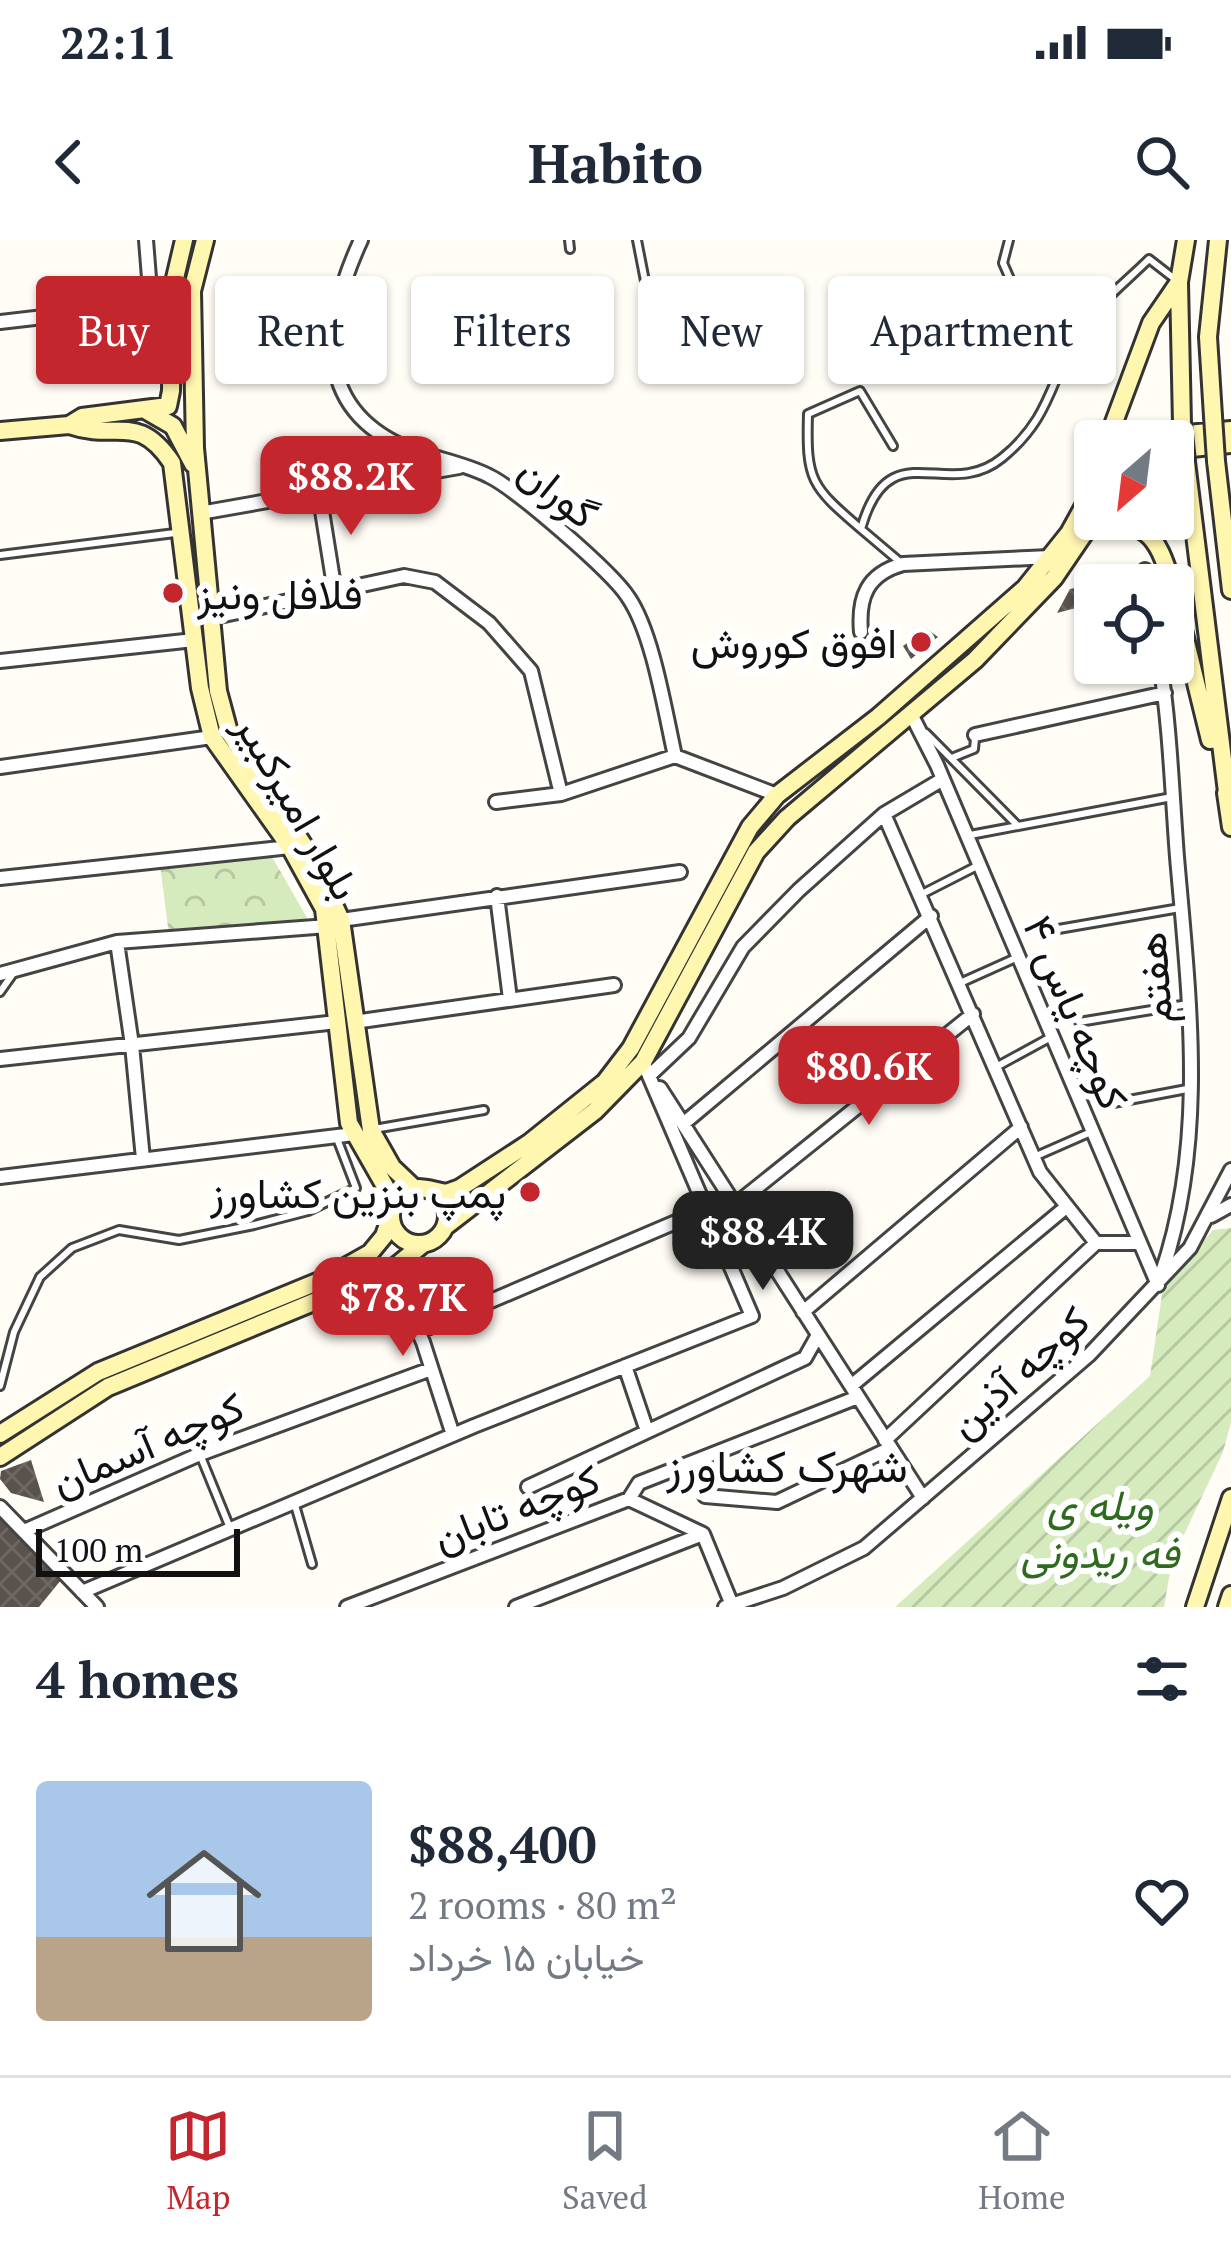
<!DOCTYPE html>
<html lang="en">
<head>
<meta charset="utf-8">
<style>
	body { margin:0; font-family:"PT Serif",Vazirmatn,serif; background:#f6f6f7; color:#1f2937; height:100vh; display:flex; flex-direction:column; font-size:45px; white-space:nowrap }
	* { box-sizing:border-box; margin:0 }
	p { font-size:39px; color:#747a83 }
	.icon { flex:none; width:66px; height:66px; fill:none; stroke:currentColor; stroke-width:2; stroke-linecap:round; stroke-linejoin:round }
	.map { position:relative; height:1367px; overflow:hidden }
	.panel { display:flex; flex-direction:column; background:#fff; flex:1 }
	.panel>* { flex:none }
	.guide { position:absolute; left:36px; top:36px; width:1161px; height:108px; display:flex; gap:24px }
	.needle { width:78px; rotate:208deg }
	.tools { position:absolute; left:1074px; top:180px; display:grid; gap:24px }
	.tools a { display:grid; place-items:center; width:120px; height:120px; border-radius:12px; background:#fff; box-shadow:0 3px 9px #0004; font-size:60px }
	.scale { position:absolute; left:36px; bottom:30px; width:204px; box-sizing:border-box; padding-left:12px; border:6px solid #111; border-top:0; font-size:33px; line-height:42px; white-space:nowrap; color:#111; -webkit-text-stroke:9px #fff; paint-order:stroke }
	.price { position:absolute; translate:-50% -102px; padding:0 27px; border-radius:24px; background:#c4262e; color:#fff; font-size:39px; line-height:78px; filter:drop-shadow(0 3px 6px #0008) }
	.price::after { content:''; position:absolute; left:50%; top:72px; width:36px; height:27px; margin-left:-18px; background:inherit; clip-path:polygon(0 0,100% 0,50% 100%) }
	.price.active { background:#222; color:#fff }
	ul { padding:0; list-style:none }
	li { display:flex; align-items:center; gap:36px; height:300px; padding:0 36px }
	li+li { border-top:3px solid #e0e1e3 }
	li span { display:grid; place-items:center; flex:none; width:336px; height:240px; border-radius:12px; color:#555 }
	li>.icon { margin-inline-start:auto }
	span .icon { width:144px; height:144px; fill:#fffc; stroke-width:1 }
	li b { font-size:51px }
	h2 { display:flex; justify-content:space-between; align-items:center; height:144px; padding:0 36px; font-size:51px }
	.chip { padding:0 42px; border-radius:12px; background:#fff; box-shadow:0 3px 9px #0004; font-size:42px; line-height:108px }
	.chip.active { background:#c4262e; color:#fff }
	.status { display:flex; justify-content:space-between; align-items:center; height:84px; padding:0 60px; background:#fff; direction:ltr }
	.status svg { height:33px; fill:currentColor }
	header { display:flex; justify-content:space-between; align-items:center; height:156px; padding:0 36px; background:#fff; font-size:54px; font-weight:700 }
	.dock { display:flex; justify-content:space-around; align-items:center; height:168px; border-top:3px solid #e0e1e3; background:#fff; font-size:33px; color:#747a83 }
	.dock a { display:grid; justify-items:center; gap:6px }
	.dock .active { color:#c4262e }
	.map>svg:first-child { display:block }
	.park { fill:url(#park-crowns) }
	.garden { fill:url(#garden-furrows) }
	.building { fill:url(#building-cross-hatch) }
	.lines { fill:none; stroke-linecap:round; stroke-linejoin:round }
	.lane-casing { stroke:#444; stroke-width:12 }
	.street-casing { stroke:#444; stroke-width:18 }
	.secondary-casing { stroke:#333; stroke-width:22 }
	.lane { stroke:#fff; stroke-width:6 }
	.street { stroke:#fff; stroke-width:12 }
	.secondary { stroke:#fff6b0; stroke-width:16 }
	.secondary-bridge-casing { stroke:#333; stroke-width:22; stroke-linecap:butt }
	.secondary-bridge { stroke:#fff6b0; stroke-width:16 }
	.poi-dot { fill:#c4262e; stroke:#fff; stroke-width:4.5 }
	.labels { text-anchor:middle; dominant-baseline:central; stroke-width:12; stroke-linejoin:round; paint-order:stroke }
	.street-label { font-size:42px; fill:#111; stroke:#fff }
	.poi-label { font-size:42px; fill:#111; stroke:#fff; text-anchor:end }
	.park-label { font-size:42px; font-style:italic; fill:#2f6b1f; stroke:#fff }
	.neighbourhood-label { font-size:45px; fill:#111; stroke:#fff }
</style>
</head>
<body>
<div class="status"><b>22:11</b><svg viewBox="0 0 49 12"><path d="M0 12V9h3v3zM5 12V6h3v6zM10 12V3h3v9zM15 12V0h3v12zM26 1h20v11H26zM47 4h2v5h-2z"/></svg></div>
<header><svg class="icon" aria-label="back" viewBox="0 0 24 24"><path d="M15 5l-7 7 7 7"/></svg>Habito<svg class="icon" aria-label="search" viewBox="0 0 24 24"><circle cx="10" cy="10" r="6"/><path d="M15 15l6 6"/></svg></header>
<div class="map">
<svg width="1231" height="1367" viewBox="0 0 1231 1367">
	<defs>
		<pattern id="park-crowns" width="20" height="18" patternUnits="userSpaceOnUse" patternTransform="scale(3)"><rect width="20" height="18" fill="#d5ebbd"/><path d="M2 6a3 3 0 1 1 6 0M12 15a3 3 0 1 1 6 0" fill="none" stroke="#b6c8a1"/></pattern>
		<pattern id="garden-furrows" width="10" height="10" patternUnits="userSpaceOnUse" patternTransform="scale(3)"><rect width="10" height="10" fill="#d5ebbd"/><path d="M-1 1l2-2M0 10L10 0M9 11l2-2" fill="none" stroke="#b6c8a1"/></pattern>
		<pattern id="building-cross-hatch" width="8" height="8" patternUnits="userSpaceOnUse" patternTransform="scale(3)"><rect width="8" height="8" fill="#5a524d"/><path d="M0 0l8 8M0 8l8-8" fill="none" stroke="#6d6662"/></pattern>
	</defs>
	<rect width="100%" height="100%" fill="#fffdf5"/>
	<path class="park" d="M267,608L310,683L169,695L159,617Z"/>
	<path class="garden" d="M1231,988V1182L1223,1212L1172,1320L1164,1367H895L1150,1136L1163,1048L1213,990Z"/>
	<path class="building" d="M1085,346L1095,363L1057,373L1070,349Z
		M927,389L938,397L911,419L903,406Z
		M31,1220L44,1262L11,1253L0,1239L1,1231Z
		M0,1277L61,1340L39,1367H0Z"/>
	<g class="lines">
		<g class="lane-casing">
			<path id="lane" d="M569,0L570,9
				M637,0L645,41
				M1009,0L1003,23L1017,55L1042,88L1100,65
				M861,289C811,246 806,241 808,174L860,151L893,206
				M0,315L175,293
				M900,322L861,289C889,189 947,263 1002,218C1055,175 1050,133 1084,85C1101,61 1128,40 1149,19L1176,40
				M926,493L1018,586
				M954,517L974,509L975,498
				M970,595L1172,557
				M922,654L977,626
				M1041,692L1180,668
				M960,743L1018,717
				M0,752L12,735
				M1079,782L1188,764
				M996,827L1051,797
				M1108,864L1187,849
				M374,889L484,870
				M1034,917L1091,892
				M0,1146L14,1092L40,1037L72,1008L119,990L179,1000L254,985L308,971L356,948L336,896
				M201,1217L230,1288
				M295,1265L312,1324"/>
		</g>
		<g class="street-casing">
			<path id="street" d="M146,0L151,63
				M361,0C326,76 309,163 402,206C429,218 462,222 489,236C516,249 612,332 628,357C653,393 665,472 675,516L777,555
				M0,82L172,62
				M319,252L335,352
				M200,273L459,227
				M1145,330L1148,345
				M210,378L404,336L435,342L489,383L531,431L561,554
				M861,392C858,357 867,334 903,324L1050,317
				M0,421L194,400
				M911,474L937,525L1158,1045
				M975,495L1165,453
				M0,527L212,497
				M496,562L561,554L675,516
				M884,574L1040,932L1096,1003H1136
				M0,638L290,607
				M497,656L510,759
				M341,680L680,632
				M117,702L132,805L143,919
				M0,734L117,702L328,686
				M354,782L614,745
				M0,819L337,782
				M651,834L689,798L743,707L799,650L884,574L943,539
				M660,848L923,1258
				M683,884L931,676
				M0,937L354,894
				M735,965L973,774
				M1211,976L1231,965
				M391,1030L423,1102L453,1195
				M1160,1038C1208,903 1189,757 1177,617C1172,552 1170,487 1160,423
				M803,1072L1021,887
				M418,1092L704,970
				M625,1126L647,1191
				M851,1146L1065,968
				M885,1200L1096,1003
				M528,1247L805,1118L818,1095
				M705,1256L777,1262L891,1208
				M629,1259L639,1243L858,1157
				M0,1267L97,1367
				M24,1291L200,1214L431,1129
				M82,1352L474,1186L752,1076L643,822
				M347,1367L629,1259L703,1294L732,1365
				M516,1367L703,1294
				M725,1367L783,1348L864,1308L1089,1115L1190,1008L1231,930"/>
		</g>
		<g class="secondary-casing">
			<path id="secondary" d="M205,0L192,51L195,208L218,451L229,492L314,621L341,680L371,890L392,927L414,948
				M1179,43L1182,184
				M147,171L173,186L193,224
				M1213,176L1208,97L1218,0
				M69,185C117,202 137,171 172,223L200,448L212,497L290,607L324,669L349,883L394,962
				M0,191L69,185L82,177L168,166L171,151L172,51L184,0
				M1107,201L1151,83L1179,42L1186,0
				M1149,201L1165,196L1231,190
				M1173,210L1231,204
				M1216,221L1231,350
				M1186,222L1228,560
				M1173,349L1210,500
				M1226,553L1231,587
				M391 976a28 28 0 1 1 56 0a28 28 0 1 1-56 0Z
				M428,949L446,953L460,948L529,903L605,842L631,808L750,587L777,555L878,477L1025,348L1069,293L1095,246
				M446,986L595,871L643,822L756,612L787,578L975,420L1054,338L1088,288C1145,277 1157,293 1172,345
				M0,1194L98,1132L322,1040L370,1013L384,996L391,976
				M0,1217L108,1147L391,1030L423,1004
				M1195,1367L1231,1258
				M1227,1367L1231,1355"/>
		</g>
		<use href="#lane" class="lane"/>
		<use href="#street" class="street"/>
		<use href="#secondary" class="secondary"/>
		<g class="secondary-bridge-casing">
			<path id="secondary-bridge" d="M1213,176L1216,221
				M1182,184L1186,222"/>
		</g>
		<use href="#secondary-bridge" class="secondary-bridge"/>
	</g>
	<g class="poi-dot">
		<circle cx="173" cy="353" r="12"/>
		<circle cx="921" cy="402" r="12"/>
		<circle cx="530" cy="952" r="12"/>
	</g>
	<g class="labels">
		<g class="street-label">
			<text transform="translate(559 251) rotate(39)">گوران</text>
			<text transform="translate(299 566) rotate(60)">بلوار امیرکبیر</text>
			<text transform="translate(1153 738) rotate(-94)">هفتم</text>
			<text transform="translate(1077 772) rotate(67)">کوچه یاس ۴</text>
			<text transform="translate(1018 1131) rotate(-42)">کوچه آذین</text>
			<text transform="translate(147 1203) rotate(-23)">کوچه آسمان</text>
			<text transform="translate(516 1267) rotate(-21)">کوچه تابان</text>
		</g>
		<g class="poi-label">
			<text x="197" y="353" text-anchor="start">فلافل ونیز</text>
			<text x="897" y="402">افوق کوروش</text>
			<text x="506" y="952">پمپ بنزین کشاورز</text>
		</g>
		<g class="park-label">
			<text x="1100" y="1264">ویله ی<tspan x="1100" dy="48">فه ریدونی</tspan></text>
		</g>
		<g class="neighbourhood-label">
			<text x="787" y="1225">شهرک کشاورز</text>
		</g>
	</g>
</svg>
<div class="tools">
<a><svg class="needle" viewBox="-14 -14 28 28"><path d="M0-13l5 13h-10z" fill="#e53935"/><path d="M0 13l5-13h-10z" fill="#747a83"/></svg></a>
<a><svg class="icon" aria-label="locate" viewBox="0 0 24 24"><circle cx="12" cy="12" r="6"/><path d="M12 2v4M12 18v4M2 12h4M18 12h4"/></svg></a>
</div>
<div class="scale">100 m</div>
<b class="price" style="left:351px;top:298px">$88.2K</b>
<b class="price" style="left:869px;top:888px">$80.6K</b>
<b class="price active" style="left:763px;top:1053px">$88.4K</b>
<b class="price" style="left:403px;top:1119px">$78.7K</b>
<div class="guide">
<a class="chip active">Buy</a>
<a class="chip">Rent</a>
<a class="chip">Filters</a>
<a class="chip">New</a>
<a class="chip">Apartment</a>
</div>
</div>
<section class="panel">
<h2>4 homes<svg class="icon" aria-label="filters" viewBox="0 0 24 24"><path d="M4 7h16M4 17h16"/><circle cx="9" cy="7" r="2"/><circle cx="15" cy="17" r="2"/></svg></h2>
<ul>
<li><span style="background:linear-gradient(#a9c7e8 65%,#b9a48a 0)"><svg class="icon" aria-label="home" viewBox="0 0 24 24"><path d="M3 11l9-7 9 7M6 9v11h12V9"/></svg></span><div><b>$88,400</b><p>2 rooms · 80 m²</p><p>خیابان ۱۵ خرداد</p></div><svg class="icon" aria-label="heart" viewBox="0 0 24 24"><path d="M12 20l-8-8c-3-5 5-10 8-4 3-6 11-1 8 4z"/></svg></li>
</ul>
</section>
<nav class="dock">
<a class="active"><svg class="icon" aria-label="map" viewBox="0 0 24 24"><path d="M3 6l6-2 6 2 6-2v14l-6 2-6-2-6 2zM9 4v14M15 6v14"/></svg>Map</a>
<a><svg class="icon" aria-label="saved" viewBox="0 0 24 24"><path d="M7 4h10v16l-5-4-5 4z"/></svg>Saved</a>
<a><svg class="icon" aria-label="home" viewBox="0 0 24 24"><path d="M3 11l9-7 9 7M6 9v11h12V9"/></svg>Home</a>
</nav>
</body>
</html>
